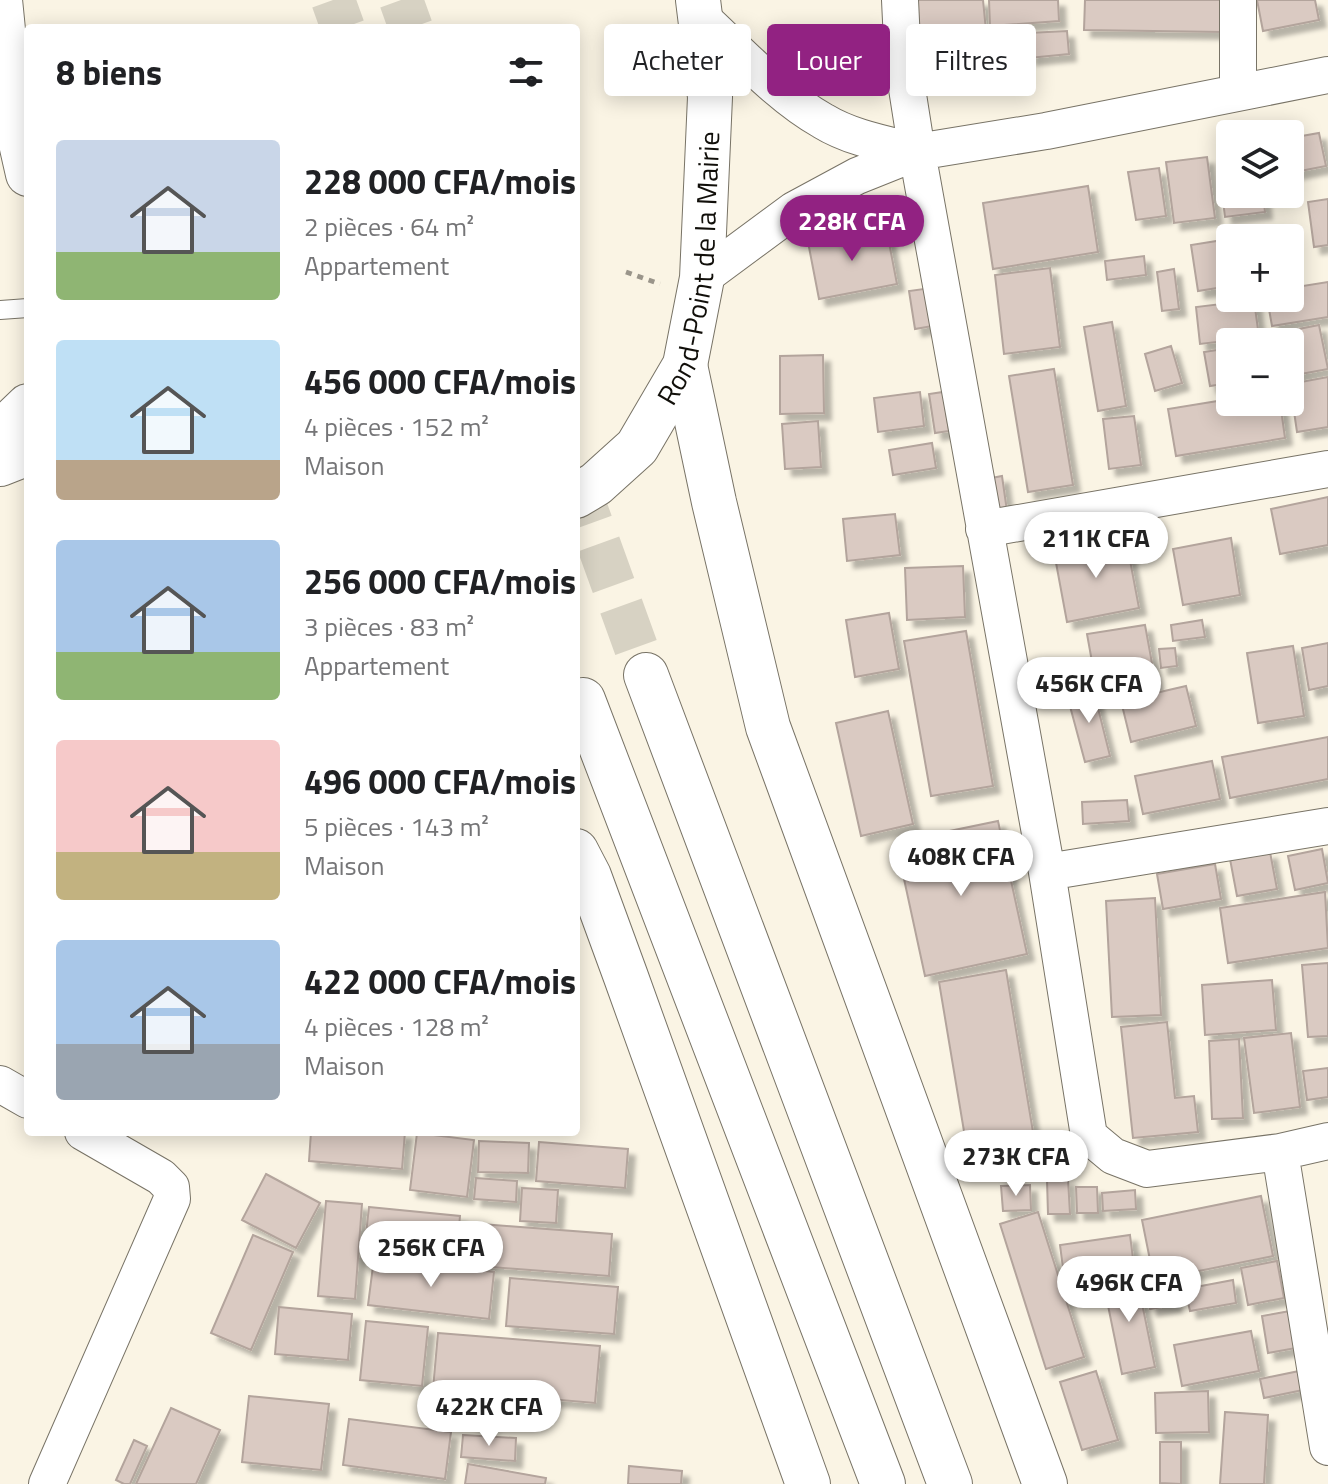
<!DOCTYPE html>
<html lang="fr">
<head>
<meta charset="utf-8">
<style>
	body { margin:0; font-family:"Titillium Web",sans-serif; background:#f2f2f2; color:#202124; height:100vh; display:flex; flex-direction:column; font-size:30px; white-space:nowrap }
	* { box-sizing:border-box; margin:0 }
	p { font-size:26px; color:#757577 }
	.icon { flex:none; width:44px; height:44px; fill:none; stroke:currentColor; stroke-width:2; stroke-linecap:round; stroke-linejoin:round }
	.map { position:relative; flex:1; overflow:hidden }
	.details { position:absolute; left:24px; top:24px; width:556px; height:1112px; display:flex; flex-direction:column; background:#fff; border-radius:8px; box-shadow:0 4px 20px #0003 }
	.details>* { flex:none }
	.hud { position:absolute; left:604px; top:24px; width:604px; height:72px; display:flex; gap:16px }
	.fabs { position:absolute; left:1216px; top:120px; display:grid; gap:16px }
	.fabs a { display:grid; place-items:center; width:88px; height:88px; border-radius:8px; background:#fff; box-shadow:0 4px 20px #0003; font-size:40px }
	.price { position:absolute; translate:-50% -68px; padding:0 18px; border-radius:28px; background:#fff; color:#222; font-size:26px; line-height:52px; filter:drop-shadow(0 2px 4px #0008) }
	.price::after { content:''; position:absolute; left:50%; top:48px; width:24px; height:18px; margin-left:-12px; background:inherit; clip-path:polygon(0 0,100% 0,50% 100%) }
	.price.current { background:#922282; color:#fff }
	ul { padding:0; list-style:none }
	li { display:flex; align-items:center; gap:24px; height:200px; padding:0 32px }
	li span { display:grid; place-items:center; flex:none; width:224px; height:160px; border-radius:8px; color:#555 }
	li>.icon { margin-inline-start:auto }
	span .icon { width:96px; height:96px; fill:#fffc; stroke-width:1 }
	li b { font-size:34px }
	h2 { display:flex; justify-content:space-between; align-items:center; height:96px; padding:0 32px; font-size:34px }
	.chip { padding:0 28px; border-radius:8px; background:#fff; box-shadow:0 4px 20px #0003; font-size:28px; line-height:72px }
	.chip.current { background:#922282; color:#fff }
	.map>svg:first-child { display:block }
	.building { fill:#dacac2; stroke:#b3a49c; stroke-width:2; filter:url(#shadow) }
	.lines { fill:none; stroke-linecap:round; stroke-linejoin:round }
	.primary-tunnel { stroke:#d7d2c3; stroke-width:44; stroke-dasharray:44 22; stroke-linecap:butt }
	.lane-casing { stroke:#787366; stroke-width:20 }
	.street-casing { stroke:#787366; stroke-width:38 }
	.secondary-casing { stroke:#787366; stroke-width:46 }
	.primary-casing { stroke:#787366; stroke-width:46 }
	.path { stroke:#9a958a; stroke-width:5; stroke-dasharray:6 6; stroke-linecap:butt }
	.lane { stroke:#fff; stroke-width:18 }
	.street { stroke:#fff; stroke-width:36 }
	.secondary { stroke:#fff; stroke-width:44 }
	.primary { stroke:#fff; stroke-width:44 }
	.labels { text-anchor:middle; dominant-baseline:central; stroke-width:6; stroke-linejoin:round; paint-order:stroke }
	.street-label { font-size:28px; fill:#110f0a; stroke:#faf4e4 }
</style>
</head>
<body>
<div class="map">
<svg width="1328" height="1484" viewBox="0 0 1328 1484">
	<defs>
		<filter id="shadow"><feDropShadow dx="7" dy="7" stdDeviation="2" flood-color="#0004"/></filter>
	</defs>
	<rect width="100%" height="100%" fill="#faf4e4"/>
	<path class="building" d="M915,0H983L987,41L919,46Z
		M989,0H1058L1059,21L990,26Z
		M1085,0H1224L1223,32L1084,30Z
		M1257,0H1315L1319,20L1263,31Z
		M1067,31L1069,54L1029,58L1028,33Z
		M1319,133L1326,166L1290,173V138Z
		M1207,157L1215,218L1174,223L1166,162Z
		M1230,158V194H1263L1265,212L1225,217L1218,160Z
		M1159,168L1166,216L1136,220L1128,172Z
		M1088,186L1098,252L993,269L983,203Z
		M1328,199V245L1314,247L1308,202Z
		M886,227L897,284L819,299L808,242Z
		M1255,229L1257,238H1231L1230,234Z
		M1223,240L1230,286L1198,291L1191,245Z
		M1144,256L1146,275L1107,280L1105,261Z
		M1050,268L1060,347L1004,354L995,275Z
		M1174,269L1179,309L1162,311L1157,272Z
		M1328,282V317L1272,326L1267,298H1290V288Z
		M938,287L944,324L915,329L909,291Z
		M1254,300L1259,337L1200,344L1196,307Z
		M1112,322L1126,406L1098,411L1084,327Z
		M1319,325L1328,369L1290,376V342H1269L1268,335Z
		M1171,346L1182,383L1155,391L1145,354Z
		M1230,348V383L1210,386L1204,352Z
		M823,355L824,413L780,414V356Z
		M1054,369L1073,485L1028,492L1009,376Z
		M1328,377V427L1297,432L1290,384Z
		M920,392L924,426L878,432L874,398Z
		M943,392L949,431L935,433L929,394Z
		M1230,399V402H1280L1285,438L1176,456L1168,409Z
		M1134,416L1141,465L1109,469L1103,419Z
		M818,421L821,467L785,469L782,424Z
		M932,443L936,468L893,475L889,450Z
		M1002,476L1008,518L988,521L981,480Z
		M1328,497V545L1280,554L1271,509Z
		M895,514L900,555L847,561L843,519Z
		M1231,538L1240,595L1183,605L1173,549Z
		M1126,539L1139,608L1067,622L1054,552Z
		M963,566L965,617L907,620L905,568Z
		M889,613L899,669L855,677L846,620Z
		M1202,620L1205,637L1173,641L1171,625Z
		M1145,625L1156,685L1098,695L1087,634Z
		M966,631L993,786L931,796L904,641Z
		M1328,643V686L1309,690L1302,648Z
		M1293,646L1304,716L1258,723L1247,653Z
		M1175,648L1177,666L1161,668L1159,649Z
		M1186,686L1196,726L1131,742L1121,701Z
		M1093,688L1110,756L1085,762L1067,695Z
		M888,711L913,824L861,836L836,723Z
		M1328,737V779L1230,798L1222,757Z
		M1212,761L1220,799L1143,814L1135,776Z
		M1127,800L1129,821L1083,824L1082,802Z
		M998,821L1027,954L925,976L896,842Z
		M1322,849L1328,883L1295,890L1288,856Z
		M1270,852L1277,889L1237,896L1230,859Z
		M1215,864L1221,899L1163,909L1157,874Z
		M1325,892L1328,948L1228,963L1220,908Z
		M1155,898L1161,1015L1112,1017L1106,901Z
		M1328,963V1036L1308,1037L1302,965Z
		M1006,970L1035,1144L968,1155L939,982Z
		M1272,980L1276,1030L1205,1035L1202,985Z
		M1167,1022L1175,1098L1194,1096L1198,1132L1133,1138L1121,1027Z
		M1291,1033L1300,1107L1254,1113L1244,1038Z
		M1239,1039L1243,1118L1212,1119L1209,1041Z
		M1328,1068V1097L1307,1100L1303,1071Z
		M311,1132H405L402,1169L309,1161Z
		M417,1133L474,1140L467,1197L410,1190Z
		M479,1141L529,1143L528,1173L478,1172Z
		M539,1142L628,1149L625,1188L536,1181Z
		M266,1174L320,1203L296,1248L242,1220Z
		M476,1178L517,1181L516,1202L474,1199Z
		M1068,1179L1070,1214H1048L1047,1180Z
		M1030,1185L1031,1210L1003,1211L1001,1186Z
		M1076,1187H1097L1098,1213H1077Z
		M522,1188L558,1190L556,1223L520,1221Z
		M1135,1190L1136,1209L1103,1211L1102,1193Z
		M1261,1196L1273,1256L1154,1280L1142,1220Z
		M326,1201L362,1204L355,1299L318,1296Z
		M369,1207L460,1216L456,1262L364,1252Z
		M1038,1212L1084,1357L1046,1369L1000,1224Z
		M468,1223L612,1234L609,1276L465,1265Z
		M253,1235L293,1252L251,1350L211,1333Z
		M1130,1235L1134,1267L1064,1276L1060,1245Z
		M374,1258L494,1272L489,1319L368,1305Z
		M1277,1261L1284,1298L1248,1305L1241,1268Z
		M1136,1274L1155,1367L1122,1374L1103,1281Z
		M510,1278L618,1287L614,1334L506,1326Z
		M1233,1280L1236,1303L1190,1311L1185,1289Z
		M1171,1283L1175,1305L1150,1309L1147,1287Z
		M279,1307L352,1314L348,1360L275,1354Z
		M1290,1311L1296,1348L1268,1353L1262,1316Z
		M366,1321L428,1327L422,1386L360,1380Z
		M1251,1331L1259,1371L1182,1386L1174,1345Z
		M438,1333L600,1346L595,1403L433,1389Z
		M1304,1370L1308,1389L1264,1398L1260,1379Z
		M1096,1371L1118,1440L1082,1450L1060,1382Z
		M1208,1391L1209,1432L1156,1433L1155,1393Z
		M249,1396L329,1404L321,1470L242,1462Z
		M171,1408L220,1430L196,1484H136Z
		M1225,1412L1268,1415L1264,1484H1220Z
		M349,1419L451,1432L445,1479L343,1465Z
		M463,1435L516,1438L515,1461L461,1457Z
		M134,1440L147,1446L130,1484H124L116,1480Z
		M1160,1442H1181V1484L1160,1483Z
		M468,1464L546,1478L545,1484H465Z
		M629,1466L682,1471L681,1484H628Z"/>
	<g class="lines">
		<path class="primary-tunnel" d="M333,0L343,28
			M401,0L411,28
			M576,482L646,675"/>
		<g class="lane-casing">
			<path id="lane" d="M0,310L28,308"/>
		</g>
		<g class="street-casing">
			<path id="street" d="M900,0L903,63L917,152L1047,872L1089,1136L1113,1156L1147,1169L1280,1152L1328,1141
				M1238,0V91
				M701,17C738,51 780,97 823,121C851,138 885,144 917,152
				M702,278L794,210L857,176L917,152L1046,131L1328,75
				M984,529L1328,469
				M1047,872L1328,826
				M0,1084L28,1100
				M1280,1152L1328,1447
				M47,1484L172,1199L171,1187L161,1177L83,1132"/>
		</g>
		<g class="secondary-casing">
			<g id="secondary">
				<path d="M0,0L9,90L28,174"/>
				<path d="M0,433L28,406"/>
				<path d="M0,464L28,453"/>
				<path id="s1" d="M576,496L596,484L637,447L685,365L702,278L710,97L698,0"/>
			</g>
		</g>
		<g class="primary-casing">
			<path id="primary" d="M685,365L714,502L768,727L1045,1484
				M646,675L950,1484
				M583,700L883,1484
				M576,851L589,876L626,977L808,1484"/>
		</g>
		<path class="path" d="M626,272L660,284"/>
		<use href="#lane" class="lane"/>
		<use href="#street" class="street"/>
		<use href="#secondary" class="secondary"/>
		<use href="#primary" class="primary"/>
	</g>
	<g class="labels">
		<g class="street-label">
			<text stroke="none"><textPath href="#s1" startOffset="270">Rond-Point de la Mairie</textPath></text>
		</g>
	</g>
</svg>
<div class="fabs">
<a><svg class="icon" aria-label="layers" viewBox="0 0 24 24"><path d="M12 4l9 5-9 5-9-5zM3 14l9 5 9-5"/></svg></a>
<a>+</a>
<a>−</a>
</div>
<b class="price current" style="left:852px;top:263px">228K CFA</b>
<b class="price" style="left:1096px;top:580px">211K CFA</b>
<b class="price" style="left:1089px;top:725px">456K CFA</b>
<b class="price" style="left:961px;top:898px">408K CFA</b>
<b class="price" style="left:1016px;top:1198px">273K CFA</b>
<b class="price" style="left:431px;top:1289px">256K CFA</b>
<b class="price" style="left:1129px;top:1324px">496K CFA</b>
<b class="price" style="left:489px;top:1448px">422K CFA</b>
<div class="hud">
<a class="chip">Acheter</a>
<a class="chip current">Louer</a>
<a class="chip">Filtres</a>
</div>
<section class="details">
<h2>8 biens<svg class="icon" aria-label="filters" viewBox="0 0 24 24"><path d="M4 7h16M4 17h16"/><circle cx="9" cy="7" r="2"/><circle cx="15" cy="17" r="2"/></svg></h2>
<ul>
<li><span style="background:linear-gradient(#c9d6e8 70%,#8fb573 0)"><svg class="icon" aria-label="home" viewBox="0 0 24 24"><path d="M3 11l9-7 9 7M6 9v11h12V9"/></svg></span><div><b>228 000 CFA/mois</b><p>2 pièces · 64 m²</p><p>Appartement</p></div></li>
<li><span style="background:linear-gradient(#bfe0f5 75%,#b9a48a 0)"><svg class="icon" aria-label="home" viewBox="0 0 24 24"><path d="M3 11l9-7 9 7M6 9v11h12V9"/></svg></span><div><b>456 000 CFA/mois</b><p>4 pièces · 152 m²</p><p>Maison</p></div></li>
<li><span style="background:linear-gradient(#a9c7e8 70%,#8fb573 0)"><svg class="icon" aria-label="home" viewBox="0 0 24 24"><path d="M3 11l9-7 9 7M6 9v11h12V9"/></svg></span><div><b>256 000 CFA/mois</b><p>3 pièces · 83 m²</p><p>Appartement</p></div></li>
<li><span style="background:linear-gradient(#f6c9c9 70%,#c2b280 0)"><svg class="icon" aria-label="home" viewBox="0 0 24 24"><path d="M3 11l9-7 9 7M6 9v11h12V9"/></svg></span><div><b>496 000 CFA/mois</b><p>5 pièces · 143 m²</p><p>Maison</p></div></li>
<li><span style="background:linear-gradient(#a9c7e8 65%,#9aa5b1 0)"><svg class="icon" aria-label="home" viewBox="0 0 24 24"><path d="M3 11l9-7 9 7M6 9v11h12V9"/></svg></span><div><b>422 000 CFA/mois</b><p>4 pièces · 128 m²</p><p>Maison</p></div></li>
</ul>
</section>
</div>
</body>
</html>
